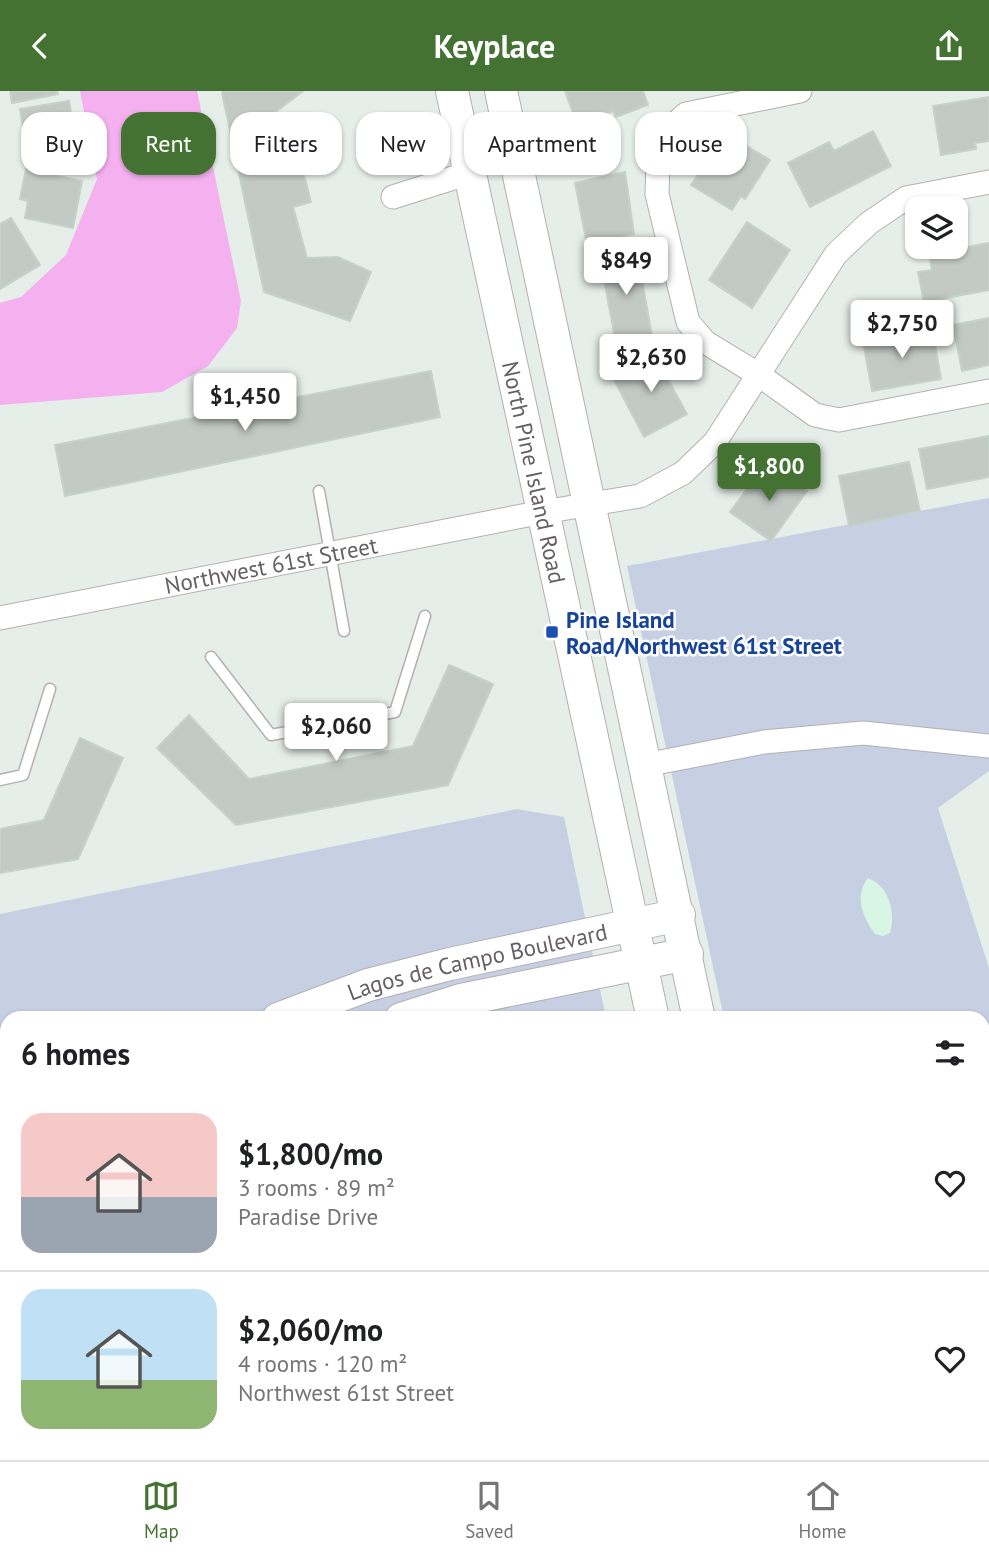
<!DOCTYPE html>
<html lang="en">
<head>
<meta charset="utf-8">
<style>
	body { margin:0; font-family:"PT Sans",sans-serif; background:#f2f2f2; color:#202124; height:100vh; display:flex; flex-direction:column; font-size:26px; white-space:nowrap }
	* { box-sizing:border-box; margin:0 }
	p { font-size:23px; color:#757577 }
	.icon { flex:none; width:38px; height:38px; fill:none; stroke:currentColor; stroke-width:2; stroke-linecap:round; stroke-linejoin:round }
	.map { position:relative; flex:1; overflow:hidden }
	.panel { position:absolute; left:0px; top:920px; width:990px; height:450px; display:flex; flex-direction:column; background:#fff; border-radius:21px 21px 0 0; box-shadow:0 2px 5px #0004 }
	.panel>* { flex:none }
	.banner { position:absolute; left:21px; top:21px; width:948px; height:63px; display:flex; gap:14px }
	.controls { position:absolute; left:905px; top:105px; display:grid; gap:14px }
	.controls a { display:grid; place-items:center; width:63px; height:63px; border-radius:14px; background:#fff; box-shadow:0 2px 5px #0004; font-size:35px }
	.price { position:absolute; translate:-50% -60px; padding:0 16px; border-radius:7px; background:#fff; color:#222; font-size:23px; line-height:46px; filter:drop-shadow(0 2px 4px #0008) }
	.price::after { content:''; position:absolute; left:50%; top:42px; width:21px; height:16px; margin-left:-10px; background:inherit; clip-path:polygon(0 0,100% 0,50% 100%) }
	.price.on { background:#447233; color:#fff }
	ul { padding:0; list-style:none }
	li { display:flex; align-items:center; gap:21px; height:175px; padding:0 21px }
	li+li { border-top:2px solid #e0e0e0 }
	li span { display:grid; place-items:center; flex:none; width:196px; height:140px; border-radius:21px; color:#555 }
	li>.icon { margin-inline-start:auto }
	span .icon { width:84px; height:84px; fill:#fffc; stroke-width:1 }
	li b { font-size:30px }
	h2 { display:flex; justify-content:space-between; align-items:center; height:84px; padding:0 21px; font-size:30px }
	.tag { padding:0 24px; border-radius:21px; background:#fff; box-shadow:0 2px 5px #0004; font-size:24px; line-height:63px }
	.tag.on { background:#447233; color:#fff }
	header { display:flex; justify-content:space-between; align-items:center; height:91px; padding:0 21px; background:#447233; color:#fff; font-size:32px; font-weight:700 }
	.tab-bar { display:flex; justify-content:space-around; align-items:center; height:98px; border-top:2px solid #e0e0e0; background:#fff; font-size:19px; color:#757577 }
	.tab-bar a { display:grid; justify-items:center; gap:4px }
	.tab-bar .on { color:#447233 }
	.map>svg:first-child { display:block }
	.green { fill:#c6d0e2 }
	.sand { fill:#d9f6e5 }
	.water { fill:#f5b0f0 }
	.building { fill:#c3cac5; stroke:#c5d2c9; stroke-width:2 }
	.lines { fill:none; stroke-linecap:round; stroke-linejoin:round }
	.lane-casing { stroke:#b4afb3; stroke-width:13 }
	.street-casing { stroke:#b4afb3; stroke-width:25 }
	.secondary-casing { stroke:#b5aeb3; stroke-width:34 }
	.lane { stroke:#fff; stroke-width:10 }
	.street { stroke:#fff; stroke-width:23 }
	.secondary { stroke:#fff; stroke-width:32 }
	.transit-dot { fill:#1a4fb4; stroke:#fff; stroke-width:2.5 }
	.labels { text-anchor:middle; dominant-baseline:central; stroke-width:5; stroke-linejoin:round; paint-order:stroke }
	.street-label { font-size:23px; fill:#655e63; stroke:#fff }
	.transit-label { font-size:23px; font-weight:bold; fill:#164399; stroke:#fff; text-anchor:start }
</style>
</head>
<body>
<header><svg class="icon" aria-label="back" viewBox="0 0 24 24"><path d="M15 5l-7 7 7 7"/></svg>Keyplace<svg class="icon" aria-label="share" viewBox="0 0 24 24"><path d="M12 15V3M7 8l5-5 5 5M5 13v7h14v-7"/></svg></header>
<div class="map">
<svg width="989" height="1369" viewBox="0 0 989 1369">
	<rect width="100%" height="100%" fill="#e6eee9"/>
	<path class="green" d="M989,407V680L938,717L989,877V1369H820L818,1363H984V928L724,927L627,475Z
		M517,718L564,726L606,927L7,928V1147L0,1139V823Z
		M115,1363H457L453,1369H116Z"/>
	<path class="sand" d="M868,787C889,795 896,821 890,842L883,845L875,843C862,825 854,805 868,787Z"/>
	<path class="water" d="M80,0H197L241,210L237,237L208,275L162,301L0,314V212L21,206L66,164L97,88Z"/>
	<path class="building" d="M10,0H57L58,3L12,12Z
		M224,0H303L273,23L285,82L303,80L311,111L293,116L307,167L338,166L371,181L350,230L264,201L222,2Z
		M565,0H643L648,14L616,26L613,20L577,33Z
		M989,6V50L975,52L976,58L941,64L933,15Z
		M69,10L77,59L28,67L20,18Z
		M873,40L891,75L810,116L788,72L829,51L834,60Z
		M735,48L770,69L745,108L741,105L732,119L691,94L709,67L719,73Z
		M26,78L82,90L73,137L25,127L28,110L20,108Z
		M625,81L634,143L587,153L575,92Z
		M11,127L40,174L0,198V133Z
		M747,131L790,159L752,217L709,189Z
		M989,152V199L924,211L918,181L932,179L929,163Z
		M636,155L653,251L617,258L599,162Z
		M989,227V274L962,280L953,234Z
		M932,237L941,288L872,300L863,250Z
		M665,259L676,280L666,285L687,323L644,346L613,287Z
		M431,280L440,326L65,405L55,354Z
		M989,345V386L927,398L919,358Z
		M909,371L920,420L849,435L839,385Z
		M771,374L807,400L771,450L730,421L750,394L755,397Z
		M449,574L493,593L448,694L236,734L157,657L189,624L249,688L413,655Z
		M80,647L123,667L78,768L0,782V738L44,729Z
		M617,1363H677L678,1369H618Z"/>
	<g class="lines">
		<g class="lane-casing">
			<path id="lane" d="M319,400L344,540
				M211,566L271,644L395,621L425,525
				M0,689L23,684L50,598"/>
		</g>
		<g class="street-casing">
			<path id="street" d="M800,0L686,23L666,41L658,67L657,103L688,231L705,251L759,284L815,324L839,329L989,300
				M393,106L469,82
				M0,527L543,421L640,405L683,382L715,351L836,163L869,132L906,107L989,91
				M645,674L764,651L863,642L989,655
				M568,1363L569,1369
				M504,1369L506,1363"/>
		</g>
		<g class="secondary-casing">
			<g id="secondary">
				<path id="s1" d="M452,0L653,928"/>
				<path d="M501,0L699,928"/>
				<path id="s2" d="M278,928L368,894L450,873L679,824"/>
				<path d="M401,928L461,909L687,863"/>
				<path d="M0,1174L7,1164"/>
				<path d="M0,1251L7,1241"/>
				<path d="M745,1363L746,1369"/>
				<path d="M792,1363L793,1369"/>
			</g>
		</g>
		<use href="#lane" class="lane"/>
		<use href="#street" class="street"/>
		<use href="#secondary" class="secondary"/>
	</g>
	<rect class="transit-dot" x="545" y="534" width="14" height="14" rx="3.5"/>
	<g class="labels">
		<g class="street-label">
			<text stroke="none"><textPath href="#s1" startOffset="390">North Pine Island Road</textPath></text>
			<text transform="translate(271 474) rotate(-11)">Northwest 61st Street</text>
			<text stroke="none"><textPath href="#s2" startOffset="208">Lagos de Campo Boulevard</textPath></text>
		</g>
		<g class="transit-label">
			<text x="566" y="528">Pine Island<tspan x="566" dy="26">Road/Northwest 61st Street</tspan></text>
		</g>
	</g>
</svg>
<div class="controls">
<a><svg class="icon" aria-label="layers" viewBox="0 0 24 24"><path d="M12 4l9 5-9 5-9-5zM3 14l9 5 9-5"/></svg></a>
</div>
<b class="price" style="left:626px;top:206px">$849</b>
<b class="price" style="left:902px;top:269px">$2,750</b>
<b class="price" style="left:651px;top:303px">$2,630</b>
<b class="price" style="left:245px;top:342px">$1,450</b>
<b class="price on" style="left:769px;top:412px">$1,800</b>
<b class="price" style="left:336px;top:672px">$2,060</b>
<div class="banner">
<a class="tag">Buy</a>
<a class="tag on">Rent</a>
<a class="tag">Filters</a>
<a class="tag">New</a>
<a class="tag">Apartment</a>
<a class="tag">House</a>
</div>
<section class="panel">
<h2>6 homes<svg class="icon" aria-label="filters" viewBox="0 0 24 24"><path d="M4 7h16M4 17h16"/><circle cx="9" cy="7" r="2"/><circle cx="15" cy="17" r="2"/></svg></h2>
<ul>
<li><span style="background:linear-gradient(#f6c9c9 60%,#9aa5b1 0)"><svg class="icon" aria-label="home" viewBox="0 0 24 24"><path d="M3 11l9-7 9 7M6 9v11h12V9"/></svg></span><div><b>$1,800/mo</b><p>3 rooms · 89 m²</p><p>Paradise Drive</p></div><svg class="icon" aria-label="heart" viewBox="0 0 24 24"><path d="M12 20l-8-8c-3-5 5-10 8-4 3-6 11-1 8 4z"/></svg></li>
<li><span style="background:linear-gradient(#bfe0f5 65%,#8fb573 0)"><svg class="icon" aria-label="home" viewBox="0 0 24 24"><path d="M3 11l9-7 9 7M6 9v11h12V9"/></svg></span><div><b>$2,060/mo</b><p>4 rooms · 120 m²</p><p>Northwest 61st Street</p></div><svg class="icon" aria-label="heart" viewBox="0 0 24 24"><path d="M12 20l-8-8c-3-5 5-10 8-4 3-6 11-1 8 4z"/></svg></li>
</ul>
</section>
</div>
<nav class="tab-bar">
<a class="on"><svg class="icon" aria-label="map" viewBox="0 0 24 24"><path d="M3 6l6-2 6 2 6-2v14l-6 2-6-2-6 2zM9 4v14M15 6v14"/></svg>Map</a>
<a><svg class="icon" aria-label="saved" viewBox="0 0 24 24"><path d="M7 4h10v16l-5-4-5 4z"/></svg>Saved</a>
<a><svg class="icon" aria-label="home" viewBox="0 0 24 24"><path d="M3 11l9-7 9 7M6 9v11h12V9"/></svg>Home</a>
</nav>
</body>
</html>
